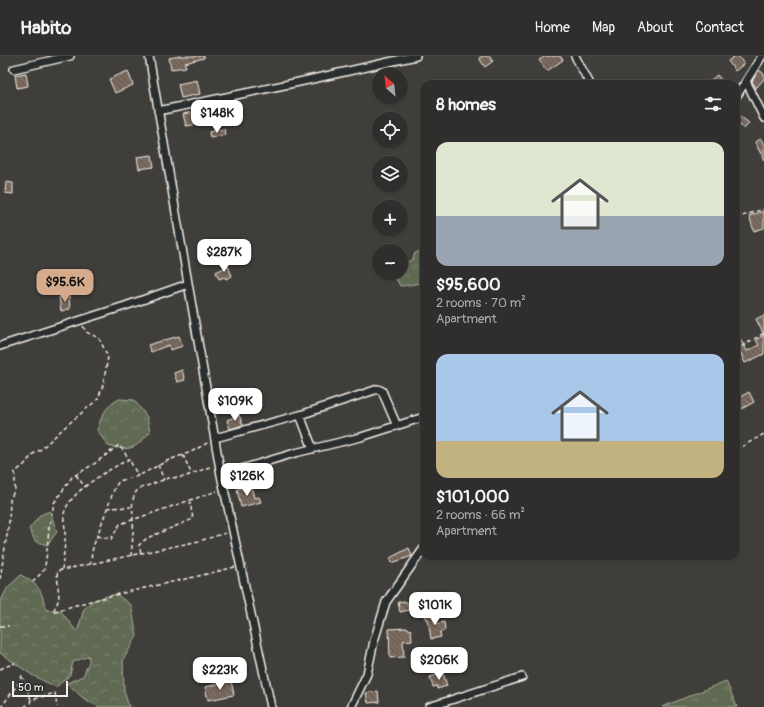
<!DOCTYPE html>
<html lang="en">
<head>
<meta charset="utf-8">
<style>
	body { margin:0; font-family:Pangolin,sans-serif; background:#3c3a38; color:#f1f3f6; height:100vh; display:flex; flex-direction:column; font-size:15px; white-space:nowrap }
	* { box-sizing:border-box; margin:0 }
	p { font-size:13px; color:#a8a8a9 }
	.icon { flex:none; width:22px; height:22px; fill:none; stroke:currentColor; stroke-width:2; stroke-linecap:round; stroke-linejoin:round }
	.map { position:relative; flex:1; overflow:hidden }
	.side { position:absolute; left:420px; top:24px; width:320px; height:480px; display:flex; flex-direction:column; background:#302e2c; border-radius:12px; box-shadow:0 1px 3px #0004,0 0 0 1px #4b4a48 }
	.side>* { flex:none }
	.needle { width:26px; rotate:332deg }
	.buttons { position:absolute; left:372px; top:12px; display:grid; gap:8px }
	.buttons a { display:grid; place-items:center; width:36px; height:36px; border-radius:50%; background:#302e2c; box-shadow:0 1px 3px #0004,0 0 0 1px #4b4a48; font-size:20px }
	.scale { position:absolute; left:12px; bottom:10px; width:56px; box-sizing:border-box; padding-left:4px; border:2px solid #f4f1e8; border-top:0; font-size:11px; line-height:14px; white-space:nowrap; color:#f4f1e8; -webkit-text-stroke:3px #2a2d2e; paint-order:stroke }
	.price { position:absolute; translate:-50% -34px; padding:0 9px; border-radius:8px; background:#fff; color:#222; font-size:13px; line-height:26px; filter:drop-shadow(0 1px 2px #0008) }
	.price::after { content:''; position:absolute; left:50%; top:24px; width:12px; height:9px; margin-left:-6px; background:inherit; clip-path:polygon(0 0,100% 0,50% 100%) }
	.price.active { background:#d6ab8b; color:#111 }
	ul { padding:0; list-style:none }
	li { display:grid; align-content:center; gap:8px; height:212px; padding:0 16px }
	li span { display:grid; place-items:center; height:124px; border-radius:12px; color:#555 }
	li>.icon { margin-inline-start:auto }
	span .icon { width:72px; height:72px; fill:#fffc; stroke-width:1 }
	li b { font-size:17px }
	h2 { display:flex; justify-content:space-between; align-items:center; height:48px; padding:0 16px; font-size:17px }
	header { display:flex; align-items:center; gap:24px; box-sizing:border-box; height:56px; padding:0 20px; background:#302e2c; border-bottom:1px solid #4b4a48 }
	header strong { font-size:19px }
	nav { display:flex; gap:22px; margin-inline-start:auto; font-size:14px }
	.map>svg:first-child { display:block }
	.forest { fill:url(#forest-crowns); stroke:#aaae9d }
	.building { fill:url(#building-back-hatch); stroke:#f4f1e8 }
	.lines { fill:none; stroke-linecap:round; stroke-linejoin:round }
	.minor-casing { stroke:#f4f1e8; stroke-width:10 }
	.path { stroke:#f4f1e8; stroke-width:1.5; stroke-dasharray:4 3; stroke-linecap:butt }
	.minor { stroke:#2a2d2e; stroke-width:7 }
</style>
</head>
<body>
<header>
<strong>Habito</strong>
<nav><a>Home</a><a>Map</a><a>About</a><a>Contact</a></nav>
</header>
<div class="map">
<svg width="764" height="651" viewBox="0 0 764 651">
	<defs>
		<pattern id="forest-crowns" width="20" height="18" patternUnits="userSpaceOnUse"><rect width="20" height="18" fill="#616b52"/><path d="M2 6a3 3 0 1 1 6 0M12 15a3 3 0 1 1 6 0" fill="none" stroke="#78816b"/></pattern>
		<pattern id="building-back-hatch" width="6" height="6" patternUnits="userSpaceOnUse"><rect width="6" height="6" fill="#736459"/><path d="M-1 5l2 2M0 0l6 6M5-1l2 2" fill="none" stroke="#887b71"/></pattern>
	</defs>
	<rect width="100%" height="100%" fill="#403e3b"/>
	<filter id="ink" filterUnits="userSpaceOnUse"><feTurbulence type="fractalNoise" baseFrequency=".025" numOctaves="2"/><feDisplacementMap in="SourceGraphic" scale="8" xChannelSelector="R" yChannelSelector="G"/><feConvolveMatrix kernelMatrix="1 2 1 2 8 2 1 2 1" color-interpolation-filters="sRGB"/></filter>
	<g filter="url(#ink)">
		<path class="forest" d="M421,195L424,200V227C415,227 408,230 400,230L397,224L391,222L398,219L397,217H401V209L413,203L415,197Z
			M119,343L134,344L147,361L150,376C134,394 131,395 108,390L97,374C102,359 104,352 119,343Z
			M50,455L57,476L47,489L35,485L29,473L40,459Z
			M21,519C40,530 41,533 46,554H60L77,576L84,553L94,544L116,538L131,549L137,580L123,604L124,635L129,651H99L83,642L67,627L83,620L89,606V600L73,606L70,619L56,631L32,619L0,597V546L8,531Z
			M726,625L737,651H662Z"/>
		<path class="building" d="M181,0H204V2L185,7L186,11L171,13L169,2Z
			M483,0H490L493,5L485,11L479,2Z
			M546,0H560L563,4L547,15L539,4Z
			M735,0H738L744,8L735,15L728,5Z
			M759,14L764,18V23L756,32L752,25Z
			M128,15L133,29L115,37L109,23Z
			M26,17L28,30L17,32L15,19Z
			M717,19L725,28H706Z
			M197,24L200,38L181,42L178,28Z
			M203,54L205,67L186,70L183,58Z
			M736,57L749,67L744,73L736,66Z
			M224,73L225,79L210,82L209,76Z
			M761,83L764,89V104L755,86Z
			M152,99L154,111L139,113L137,101Z
			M6,126L13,127V138L5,137Z
			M764,155V172L754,175L749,160Z
			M228,210L232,220L226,223L224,221L219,223L216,216Z
			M69,240L70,253L61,255L59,241Z
			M764,259V279L756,263Z
			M736,275L747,295L759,289L756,284L764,279V298L745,307L739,293L736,295Z
			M179,280L183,290L170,294L169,289L151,296L148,289Z
			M182,314L185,324L177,326L174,317Z
			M749,336L754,346L736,356V349L741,347L738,342Z
			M239,359L243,369L230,373L227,364Z
			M251,430L254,442L259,441L261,446L241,451L237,433Z
			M409,492L412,500L392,507L390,502Z
			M405,545V546H407L409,554L400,556L398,546Z
			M433,556L435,568L444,566L445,574L440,577L441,581L431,583L428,563H426L425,557Z
			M406,572L411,574L412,584L403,585L404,601L390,602L389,573Z
			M443,617L447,630L437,633V630L433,631L430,621Z
			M231,625L234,639L208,644L205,631Z
			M378,635L379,646L368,647L366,637Z"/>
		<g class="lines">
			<g class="minor-casing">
				<path id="minor" d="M149,0L221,419L271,651
					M575,0L590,28
					M14,13L70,0
					M746,25L764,62
					M736,41L762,0
					M158,55L299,26L416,0
					M0,290L125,250L188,228
					M300,359L313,393
					M215,382L300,359L378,333L382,335L397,370
					M221,419L295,397L361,381L424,361
					M351,651L367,618L374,585L386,546L424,492
					M429,651L522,621"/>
			</g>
			<path class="path" d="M736,162L764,153
				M736,294L764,277
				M736,394L764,378
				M183,399L191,417
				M158,409L164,424
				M76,419L85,431
				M107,452L131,451
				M226,477L199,485L57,515L59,543L53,556C112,537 174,527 235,511
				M97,480L111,483L120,468L217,435
				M141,497L139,489L147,482L193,463L190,446
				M131,500C132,488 134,476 133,464C133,452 130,444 138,433L169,422L184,421L212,410
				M90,509L93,491L115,431L119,425L138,420L169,404L191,396L209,386
				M62,514C63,501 66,487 65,474C65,469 63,463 64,458C69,435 109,414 129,403L138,420
				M0,523L9,466L10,444L15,433V416L24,409L33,398L40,394L66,370L98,343L103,329L108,301L99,282L86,276L83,270
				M33,526L44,514L46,504L49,473L54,447L72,421L94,408L119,389L129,403
				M0,570H9
				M0,613L15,607
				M21,621L24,623L31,644
				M0,651L2,650L18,628L23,617
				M24,651L30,647L31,644L55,637L57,651"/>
			<use href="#minor" class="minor"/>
		</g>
	</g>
</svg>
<div class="buttons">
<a><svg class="needle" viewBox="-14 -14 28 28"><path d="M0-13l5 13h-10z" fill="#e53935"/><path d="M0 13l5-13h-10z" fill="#a8a8a9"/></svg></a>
<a><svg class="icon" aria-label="locate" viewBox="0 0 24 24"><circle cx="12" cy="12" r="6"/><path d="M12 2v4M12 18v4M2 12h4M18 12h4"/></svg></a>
<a><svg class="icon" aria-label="layers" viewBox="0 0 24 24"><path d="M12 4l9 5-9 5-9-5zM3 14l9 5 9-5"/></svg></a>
<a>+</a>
<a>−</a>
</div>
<div class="scale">50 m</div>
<b class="price" style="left:217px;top:78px">$148K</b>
<b class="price" style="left:224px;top:217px">$287K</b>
<b class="price active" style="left:65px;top:247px">$95.6K</b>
<b class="price" style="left:235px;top:366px">$109K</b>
<b class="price" style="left:247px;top:441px">$126K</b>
<b class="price" style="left:435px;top:570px">$101K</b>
<b class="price" style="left:439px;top:625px">$206K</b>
<b class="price" style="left:220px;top:635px">$223K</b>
<section class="side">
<h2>8 homes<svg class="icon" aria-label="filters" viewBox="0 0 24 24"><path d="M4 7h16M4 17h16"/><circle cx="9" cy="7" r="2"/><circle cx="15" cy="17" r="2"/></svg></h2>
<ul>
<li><span style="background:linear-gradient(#dfe7d0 60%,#9aa5b1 0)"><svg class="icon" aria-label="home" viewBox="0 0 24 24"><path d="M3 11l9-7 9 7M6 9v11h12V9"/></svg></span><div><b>$95,600</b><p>2 rooms · 70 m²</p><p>Apartment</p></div></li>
<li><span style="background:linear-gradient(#a9c7e8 70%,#c2b280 0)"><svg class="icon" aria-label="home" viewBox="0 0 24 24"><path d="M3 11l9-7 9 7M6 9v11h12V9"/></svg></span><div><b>$101,000</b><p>2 rooms · 66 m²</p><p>Apartment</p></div></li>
</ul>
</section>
</div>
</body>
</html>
